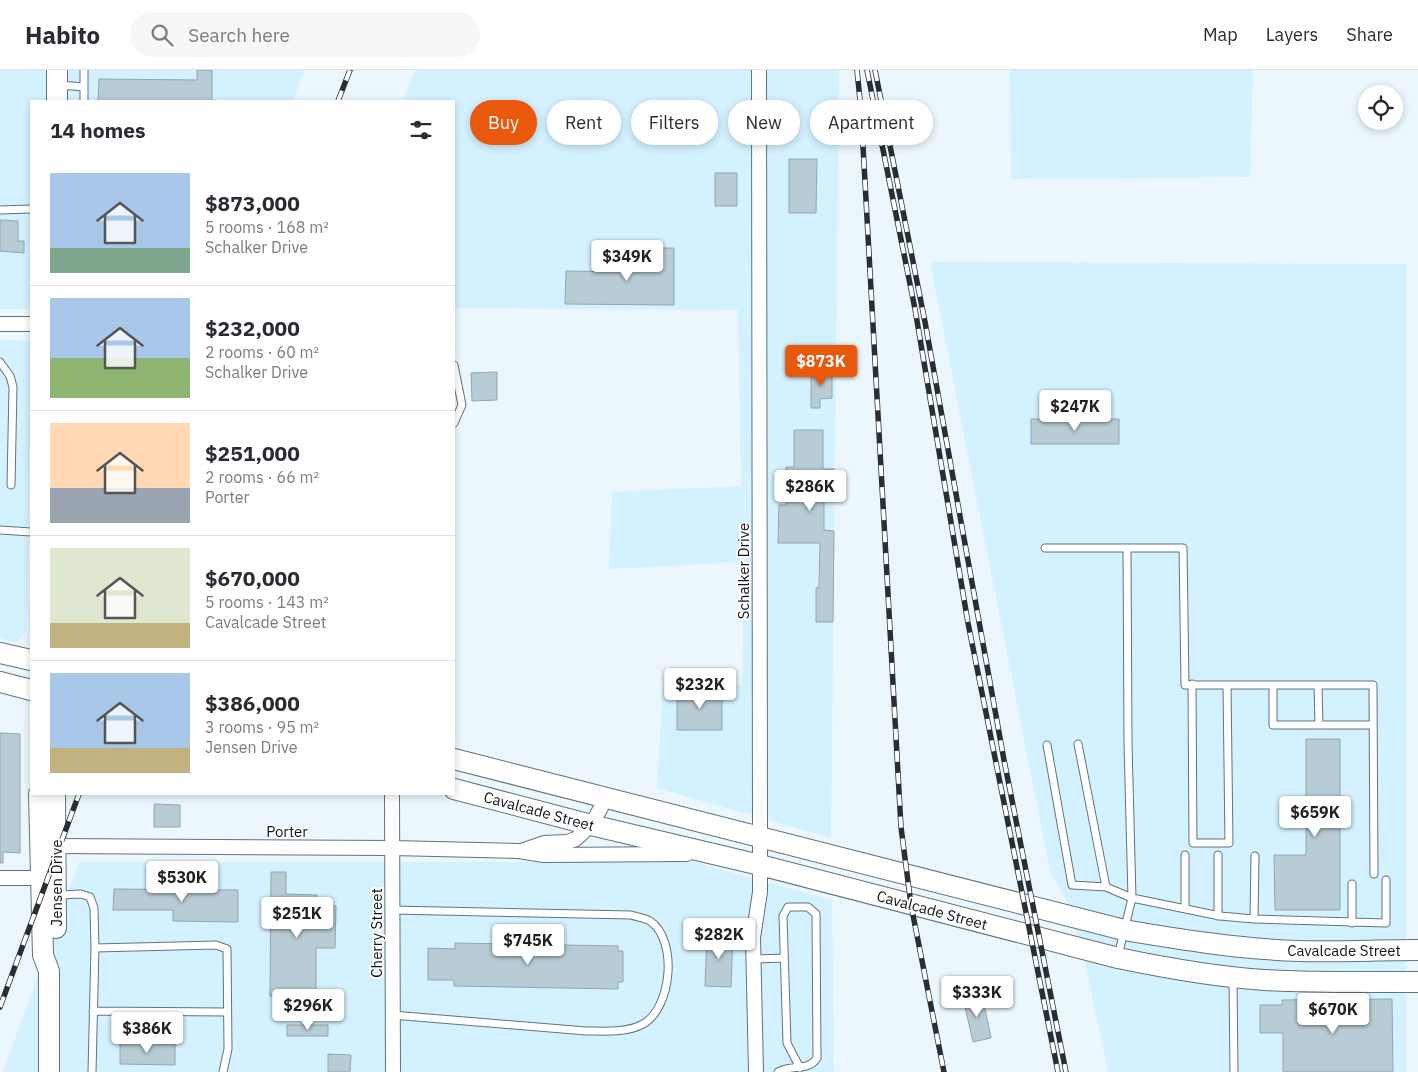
<!DOCTYPE html>
<html lang="en">
<head>
<meta charset="utf-8">
<style>
	body { margin:0; font-family:"IBM Plex Sans",sans-serif; background:#f7f7f7; color:#2b2b33; height:100vh; display:flex; flex-direction:column; font-size:19px; white-space:nowrap }
	* { box-sizing:border-box; margin:0 }
	p { font-size:16px; color:#7c7c81 }
	.icon { flex:none; width:28px; height:28px; fill:none; stroke:currentColor; stroke-width:2; stroke-linecap:round; stroke-linejoin:round }
	.map { position:relative; flex:1; overflow:hidden }
	.drawer { position:absolute; left:30px; top:30px; width:425px; height:695px; display:flex; flex-direction:column; background:#fff; border-radius:0px; box-shadow:0 2px 8px #0003 }
	.drawer>* { flex:none }
	.banner { position:absolute; left:470px; top:30px; width:475px; height:45px; display:flex; gap:10px }
	.tools { position:absolute; left:1358px; top:15px; display:grid; gap:10px }
	.tools a { display:grid; place-items:center; width:45px; height:45px; border-radius:50%; background:#fff; box-shadow:0 2px 8px #0003; font-size:25px }
	.price { position:absolute; translate:-50% -42px; padding:0 11px; border-radius:5px; background:#fff; color:#222; font-size:16px; line-height:32px; filter:drop-shadow(0 1px 2px #0008) }
	.price::after { content:''; position:absolute; left:50%; top:30px; width:15px; height:11px; margin-left:-8px; background:inherit; clip-path:polygon(0 0,100% 0,50% 100%) }
	.price.selected { background:#ea580c; color:#fff }
	ul { padding:0; list-style:none }
	li { display:flex; align-items:center; gap:15px; height:125px; padding:0 20px }
	li+li { border-top:1px solid #e1e1e2 }
	li span { display:grid; place-items:center; flex:none; width:140px; height:100px; border-radius:0px; color:#555 }
	li>.icon { margin-inline-start:auto }
	span .icon { width:60px; height:60px; fill:#fffc; stroke-width:1 }
	li b { font-size:21px }
	h2 { display:flex; justify-content:space-between; align-items:center; height:60px; padding:0 20px; font-size:21px }
	.tag { padding:0 18px; border-radius:22px; background:#fff; box-shadow:0 2px 8px #0003; font-size:18px; line-height:45px }
	.tag.selected { background:#ea580c; color:#fff }
	header { display:flex; align-items:center; gap:30px; box-sizing:border-box; height:70px; padding:0 25px; background:#fff; border-bottom:1px solid #e1e1e2 }
	header strong { font-size:24px }
	nav { display:flex; gap:28px; margin-inline-start:auto; font-size:18px }
	.search { width:350px; height:45px; background:#f7f7f7; display:flex; align-items:center; gap:12px; box-sizing:border-box; padding:0 18px; border-radius:28px; color:#7c7c81; font-size:19px }
	.map>svg:first-child { display:block }
	.built { fill:#d4f1ff }
	.building { fill:#b8ccd5; stroke:#92a6af }
	.lines { fill:none; stroke-linecap:round; stroke-linejoin:round }
	.lane-casing { stroke:#61737b; stroke-width:9 }
	.street-casing { stroke:#61737b; stroke-width:16 }
	.secondary-casing { stroke:#61737b; stroke-width:22 }
	.lane { stroke:#fff; stroke-width:7 }
	.street { stroke:#fff; stroke-width:14 }
	.secondary { stroke:#fff; stroke-width:20 }
	.rail-casing { stroke:#282f33; stroke-width:5.5 }
	.rail { stroke:#fff; stroke-width:4; stroke-dasharray:11; stroke-linecap:butt }
	.labels { text-anchor:middle; dominant-baseline:central; stroke-width:4; stroke-linejoin:round; paint-order:stroke }
	.street-label { font-size:15px; fill:#0e1519; stroke:#fff }
</style>
</head>
<body>
<header>
<strong>Habito</strong>
<div class="search"><svg class="icon" aria-label="search" viewBox="0 0 24 24"><circle cx="10" cy="10" r="6"/><path d="M15 15l6 6"/></svg>Search here</div>
<nav><a>Map</a><a>Layers</a><a>Share</a></nav>
</header>
<div class="map">
<svg width="1418" height="1002" viewBox="0 0 1418 1002">
	<rect width="100%" height="100%" fill="#ebf7fd"/>
	<path class="built" d="M0,0H304L293,31H31V239H0Z
		M415,0H839L831,768L657,718L663,617L742,615L744,492L609,499L612,422L741,416L738,240L454,238V31H403Z
		M1010,0H1253L1250,107L1011,109Z
		M930,192L1406,194V1002H1108L1085,891L1068,834L1050,801Z
		M0,270L31,271L27,560L16,573L0,568Z
		M79,792H693L832,830L834,1002H3Z"/>
	<path class="building" d="M197,0H212V31H98L99,9L197,10Z
		M789,89H817L816,143H789Z
		M715,103H737V136H715Z
		M0,150L18,151V171H24V183L0,181Z
		M630,178H674V235L565,234L566,201L630,202Z
		M811,300H832V328L820,329V338H811Z
		M497,302V330L472,331L471,303Z
		M1031,349H1119V374H1031Z
		M794,360H823V399H834L833,426H824V460L834,461L833,552H816V518L819,517L820,473H778L779,435H786V397H794Z
		M677,621H722V660H677Z
		M0,663L20,664V783L3,782V793H0Z
		M1306,669H1340V840H1275L1274,785H1306Z
		M154,734L180,735V757H154Z
		M271,802H286V824L317,825L316,836H336L335,878H316V926H270Z
		M114,819L238,820V852L173,851V840H113Z
		M707,864H733L731,917L705,916Z
		M455,873L618,876V881H623V912H618V919L454,916V910H428V878L455,879Z
		M982,924L991,968L973,972L963,928Z
		M1392,929L1393,1002H1283V963H1260V935H1282V930Z
		M287,955H328V966H287Z
		M120,973L175,974V995L120,994Z
		M328,984L351,985L350,1002H328Z"/>
	<g class="lines">
		<g class="lane-casing">
			<path id="lane" d="M60,15L84,17
				M84,31V0
				M0,140L31,139
				M0,292L10,306L13,317L11,415
				M454,295L462,335L454,353
				M0,460L31,462
				M1045,478H1183L1185,615H1373L1374,804
				M1192,614L1193,773H1229L1227,615
				M1273,615V655H1373
				M1318,615L1319,655
				M1078,674L1106,817
				M1047,675L1072,815L1106,817L1132,828L1220,846L1254,849L1386,853V810
				M1185,785V839
				M59,825L81,824L90,827L94,838L95,878L92,1002
				M392,840L631,845C637,847 645,848 650,851C678,870 672,938 643,954C627,963 604,961 586,961L392,945
				M1218,846V785
				M1254,849L1255,786
				M1352,853V814
				M95,878L216,875L227,879L228,979L223,1002
				M1118,886L1132,828L1128,673L1127,478
				M753,889L783,888
				M1233,910L1234,1002
				M93,941L227,942
				M778,1002C792,994 808,1002 817,988L816,844L808,837H788L783,846L787,973L800,998"/>
		</g>
		<g class="street-casing">
			<path id="street" d="M0,254H31
				M392,724L393,1002
				M55,776L392,778L519,781L544,785L687,784
				M521,781L544,773L567,772L576,769L591,755L607,727
				M0,808H41
				M756,1002L753,868L760,822V750L759,0"/>
		</g>
		<g class="secondary-casing">
			<path id="secondary" d="M57,31V0
				M0,583L31,590
				M0,612L31,620
				M454,689L1124,860C1183,870 1240,879 1299,881C1339,882 1378,880 1418,880
				M454,719L591,755L760,795L1118,888C1166,898 1215,907 1265,910C1316,913 1367,912 1418,912
				M39,724L43,885L49,901V1002
				M55,724L56,858"/>
		</g>
		<use href="#lane" class="lane"/>
		<use href="#street" class="street"/>
		<use href="#secondary" class="secondary"/>
		<g class="rail-casing">
			<path id="rail" d="M857,0L861,40L901,757L911,835L944,1002
				M867,0L915,239L968,553L1058,1002
				M875,0L925,252L1004,690L1066,1002
				M338,31L350,0
				M0,937L79,724"/>
		</g>
		<use href="#rail" class="rail"/>
	</g>
	<g class="labels">
		<g class="street-label">
			<text transform="translate(743 501) rotate(-90)">Schalker Drive</text>
			<text transform="translate(539 741) rotate(15)">Cavalcade Street</text>
			<text x="287" y="761">Porter</text>
			<text transform="translate(56 813) rotate(-90)">Jensen Drive</text>
			<text transform="translate(932 840) rotate(15)">Cavalcade Street</text>
			<text transform="translate(376 863) rotate(-90)">Cherry Street</text>
			<text x="1344" y="880">Cavalcade Street</text>
		</g>
	</g>
</svg>
<div class="tools">
<a><svg class="icon" aria-label="locate" viewBox="0 0 24 24"><circle cx="12" cy="12" r="6"/><path d="M12 2v4M12 18v4M2 12h4M18 12h4"/></svg></a>
</div>
<b class="price" style="left:627px;top:212px">$349K</b>
<b class="price selected" style="left:821px;top:317px">$873K</b>
<b class="price" style="left:1075px;top:362px">$247K</b>
<b class="price" style="left:810px;top:442px">$286K</b>
<b class="price" style="left:700px;top:640px">$232K</b>
<b class="price" style="left:1315px;top:768px">$659K</b>
<b class="price" style="left:182px;top:833px">$530K</b>
<b class="price" style="left:297px;top:869px">$251K</b>
<b class="price" style="left:719px;top:890px">$282K</b>
<b class="price" style="left:528px;top:896px">$745K</b>
<b class="price" style="left:977px;top:948px">$333K</b>
<b class="price" style="left:308px;top:961px">$296K</b>
<b class="price" style="left:1333px;top:965px">$670K</b>
<b class="price" style="left:147px;top:984px">$386K</b>
<div class="banner">
<a class="tag selected">Buy</a>
<a class="tag">Rent</a>
<a class="tag">Filters</a>
<a class="tag">New</a>
<a class="tag">Apartment</a>
</div>
<section class="drawer">
<h2>14 homes<svg class="icon" aria-label="filters" viewBox="0 0 24 24"><path d="M4 7h16M4 17h16"/><circle cx="9" cy="7" r="2"/><circle cx="15" cy="17" r="2"/></svg></h2>
<ul>
<li><span style="background:linear-gradient(#a9c7e8 75%,#7fa58c 0)"><svg class="icon" aria-label="home" viewBox="0 0 24 24"><path d="M3 11l9-7 9 7M6 9v11h12V9"/></svg></span><div><b>$873,000</b><p>5 rooms · 168 m²</p><p>Schalker Drive</p></div></li>
<li><span style="background:linear-gradient(#a9c7e8 60%,#8fb573 0)"><svg class="icon" aria-label="home" viewBox="0 0 24 24"><path d="M3 11l9-7 9 7M6 9v11h12V9"/></svg></span><div><b>$232,000</b><p>2 rooms · 60 m²</p><p>Schalker Drive</p></div></li>
<li><span style="background:linear-gradient(#ffd9b3 65%,#9aa5b1 0)"><svg class="icon" aria-label="home" viewBox="0 0 24 24"><path d="M3 11l9-7 9 7M6 9v11h12V9"/></svg></span><div><b>$251,000</b><p>2 rooms · 66 m²</p><p>Porter</p></div></li>
<li><span style="background:linear-gradient(#dfe7d0 75%,#c2b280 0)"><svg class="icon" aria-label="home" viewBox="0 0 24 24"><path d="M3 11l9-7 9 7M6 9v11h12V9"/></svg></span><div><b>$670,000</b><p>5 rooms · 143 m²</p><p>Cavalcade Street</p></div></li>
<li><span style="background:linear-gradient(#a9c7e8 75%,#c2b280 0)"><svg class="icon" aria-label="home" viewBox="0 0 24 24"><path d="M3 11l9-7 9 7M6 9v11h12V9"/></svg></span><div><b>$386,000</b><p>3 rooms · 95 m²</p><p>Jensen Drive</p></div></li>
</ul>
</section>
</div>
</body>
</html>
